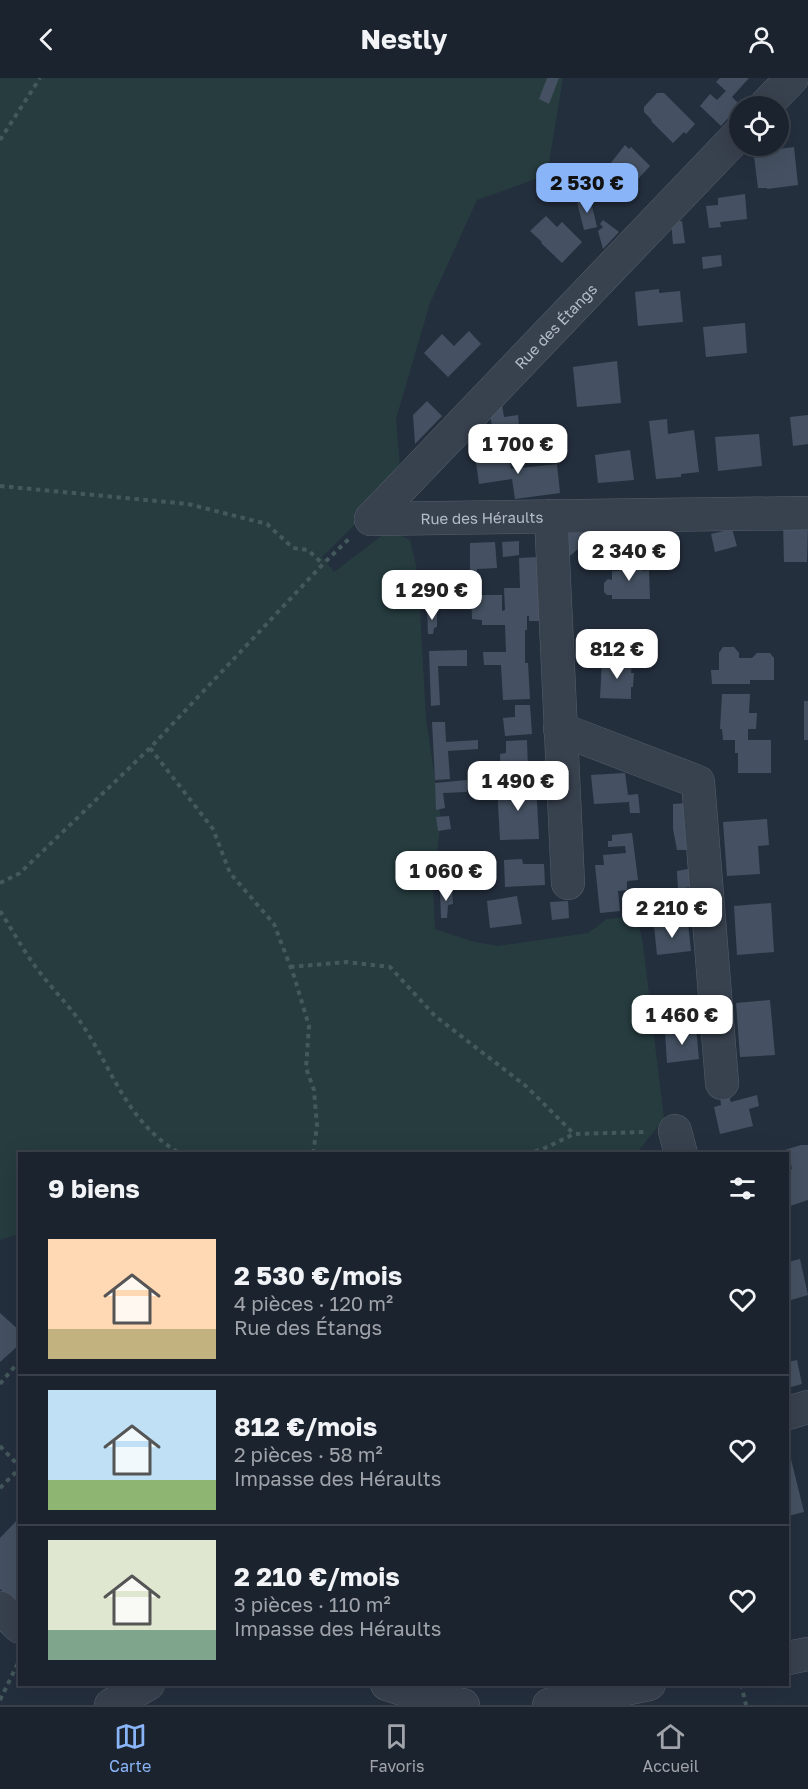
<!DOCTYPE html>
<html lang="fr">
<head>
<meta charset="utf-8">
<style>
	body { margin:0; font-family:"Golos Text",sans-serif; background:#242b36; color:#f1f3f6; height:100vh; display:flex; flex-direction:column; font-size:22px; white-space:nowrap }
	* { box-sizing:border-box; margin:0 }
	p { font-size:20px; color:#a0a4aa }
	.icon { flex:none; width:33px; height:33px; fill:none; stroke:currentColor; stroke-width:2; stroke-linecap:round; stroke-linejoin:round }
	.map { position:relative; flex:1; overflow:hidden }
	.side { position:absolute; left:18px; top:1074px; width:771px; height:534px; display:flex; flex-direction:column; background:#1b232e; border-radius:0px; box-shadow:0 6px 24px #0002,0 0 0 2px #39404a }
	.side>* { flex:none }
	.fabs { position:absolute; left:729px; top:18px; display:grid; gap:12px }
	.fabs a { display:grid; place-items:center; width:60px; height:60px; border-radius:50%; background:#1b232e; box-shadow:0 6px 24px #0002,0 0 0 2px #39404a; font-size:30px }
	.price { position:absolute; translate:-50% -51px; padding:0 14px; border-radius:12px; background:#fff; color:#222; font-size:20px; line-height:39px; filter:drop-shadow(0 2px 3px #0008) }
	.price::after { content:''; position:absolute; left:50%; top:36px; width:18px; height:14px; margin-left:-9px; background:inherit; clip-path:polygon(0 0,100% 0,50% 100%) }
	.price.current { background:#8ab4f8; color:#111 }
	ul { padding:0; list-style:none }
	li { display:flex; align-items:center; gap:18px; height:150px; padding:0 30px }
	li+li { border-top:2px solid #39404a }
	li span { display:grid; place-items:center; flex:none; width:168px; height:120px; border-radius:0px; color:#555 }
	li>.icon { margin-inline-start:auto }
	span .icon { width:72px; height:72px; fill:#fffc; stroke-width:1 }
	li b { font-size:26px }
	h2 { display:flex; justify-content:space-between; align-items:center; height:72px; padding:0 30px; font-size:26px }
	header { display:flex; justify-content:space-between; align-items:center; height:78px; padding:0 30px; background:#1b232e; font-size:27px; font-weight:700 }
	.tab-bar { display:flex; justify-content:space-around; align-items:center; height:84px; border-top:2px solid #39404a; background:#1b232e; font-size:16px; color:#a0a4aa }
	.tab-bar a { display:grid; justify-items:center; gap:3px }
	.tab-bar .current { color:#8ab4f8 }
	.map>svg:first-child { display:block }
	.green { fill:#263c3f }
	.building { fill:#455162 }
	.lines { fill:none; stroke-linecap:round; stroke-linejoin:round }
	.minor-casing { stroke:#565f6c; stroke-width:34 }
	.path { stroke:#44595c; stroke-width:4; stroke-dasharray:4.5 4.5; stroke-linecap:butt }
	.minor { stroke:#38414e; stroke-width:33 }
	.labels { text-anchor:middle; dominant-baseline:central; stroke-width:5; stroke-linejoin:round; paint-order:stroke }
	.street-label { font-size:15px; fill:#b4bcc9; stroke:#1d2633 }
</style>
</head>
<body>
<header><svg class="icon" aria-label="back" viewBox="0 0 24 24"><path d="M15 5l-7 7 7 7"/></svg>Nestly<svg class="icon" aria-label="person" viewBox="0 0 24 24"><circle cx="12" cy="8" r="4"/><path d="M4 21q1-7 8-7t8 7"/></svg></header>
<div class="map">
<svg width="808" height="1627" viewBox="0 0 808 1627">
	<rect width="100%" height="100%" fill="#242f3e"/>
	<path class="green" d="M0,0H563L547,97L477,122L430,225L396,341L401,401L322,479L334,494L389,452L410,462L418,496L426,641L441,740L433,811L435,851L471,863L498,868L588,855L607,841L637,838L643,866L664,1041L639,1072L640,1075L20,1076L19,1156L0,1162Z"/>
	<path class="building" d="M547,0H559L549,26L539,21Z
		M720,0H749L732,19L740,27L721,48L700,28L710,16L717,22L726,13L716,4Z
		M657,15H664L695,46L686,56L684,54L673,65L652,44L651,41L644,34V29Z
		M625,67L629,71L631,69L650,88L638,101L634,98L628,104L610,86Z
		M794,69L798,107L767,111V110H758L754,78H764L763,73Z
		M745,116L747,141L720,144L721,149L709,150L706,128L718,127V120Z
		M590,120L597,149L584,152L577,124Z
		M546,138L557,149L562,144L582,164L562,185L541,165L542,164L530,153Z
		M603,142L619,154L603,171L598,153L603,149L600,146Z
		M682,143L685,165L673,166L671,144Z
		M721,177L722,188L703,191L702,179Z
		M659,211V215L680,213L683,244L638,248L635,214Z
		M745,245L747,275L706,279L703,249Z
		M469,253L481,266L448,299L424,275L442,256L454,268Z
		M617,283L621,325L577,329L573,289Z
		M501,320L504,339L518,337L520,360L507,362L505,351L493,353L489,332Z
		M427,323L442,338L415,366L413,337Z
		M808,337V366L793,368L790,339Z
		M667,341L668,356L694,352L699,394L681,396V399L656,401L649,343Z
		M759,356L762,388L718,393L715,359Z
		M508,372L511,391L557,386L560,415L515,421L512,401L479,406L475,377Z
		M630,372L634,402L598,405L595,377Z
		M783,444H808L807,484H784Z
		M575,447L588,454L593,461L586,468L584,466L564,483L563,459Z
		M732,451L737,468L715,474L711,456Z
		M519,463V477L503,479L502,464Z
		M495,464L497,490L477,491L476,498L470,499V465Z
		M540,479L544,543H529V538H527V552H525V585H528L530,621L503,622L501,587H484L483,574H506L505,547H482V542L472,541L471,517H502V533L505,532L504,510H520L519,480Z
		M620,482L643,483V493L649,492L650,521H612V517H607L604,514V505L608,501L612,502V493H619Z
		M458,495V518H449V525H430V496Z
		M427,533H437V549L434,550L433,556H428Z
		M723,569H734L739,575V580H752L757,575H770L774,580V602H750V606H712L711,592H719V575Z
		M467,572V588H438L440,627L431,628L429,573Z
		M602,583L632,584L631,595H634L633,609H631V621L600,620Z
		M722,616H750L749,635H757L756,651H748V662H771V695H738V675H735V662H723L722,651H720Z
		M804,623H808V662H804Z
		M515,627H530L532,656L505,658L503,640L515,639Z
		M432,644H445L446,664L478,662V671L448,673L450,701L435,702Z
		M527,662L528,691L501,693L500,676L506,675V663Z
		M625,695L628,717L638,716L640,735H630L629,724L594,726L591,697Z
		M467,702V714L443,715L445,730L436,732L435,705Z
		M536,705L539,761L500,762L497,708Z
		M689,725L698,808L678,811L677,793L688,791L687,772H677L673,751V726Z
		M449,738L451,751L438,753L436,739Z
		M767,741L769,767L758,768L760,796L727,798L723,744Z
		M632,755L638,802L627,803V812L618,813L620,833L600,835L595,787H604L603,777L626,775L625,768L608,769V763H612V757Z
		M439,778H449V792L440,791Z
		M522,781L523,786H544L545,807L505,809L504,782Z
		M452,811L453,826L448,827L447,840H441L440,812Z
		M517,818L522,846L490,850L487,823Z
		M568,823L569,840L552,842L550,824Z
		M771,825L774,874L737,877L734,828Z
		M688,845L691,873L657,877L654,848Z
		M770,922L775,977L740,979L736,925Z
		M696,950L699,981L667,985L665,954Z
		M728,1016L731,1024L757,1017L759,1028L749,1031L753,1048L720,1056L714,1029L721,1027L720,1019Z
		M801,1067H808V1122L790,1128L788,1118V1092L792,1091L791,1086H789L788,1076H786L785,1072Z
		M800,1181L808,1217L788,1223V1184Z
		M0,1235L20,1253V1266L0,1284Z
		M797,1282L802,1306L788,1310V1284Z
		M788,1379L791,1381L804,1434L788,1438Z
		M20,1439V1529L0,1511V1460Z"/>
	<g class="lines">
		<g class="minor-casing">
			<g id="minor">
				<path d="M765,28L792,0"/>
				<path d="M551,438L568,805"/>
				<path id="s1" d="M371,441L740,55"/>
				<path id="s2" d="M371,441L808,435"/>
				<path d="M560,651L698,704L722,1005"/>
				<path d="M675,1053L681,1076"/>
				<path d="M788,1335L808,1329"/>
				<path d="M0,1530L20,1549"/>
				<path d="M788,1580L808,1576"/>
				<path d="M387,1606L442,1624L463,1627"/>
				<path d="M111,1627L148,1606"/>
				<path d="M549,1627L649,1606"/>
			</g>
		</g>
		<path class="path" d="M0,62L40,0
			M0,408L188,426L267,446L293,470L308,472L323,486
			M150,670L213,751L230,795L274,846L294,898L309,948L306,990L314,1012L317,1048L313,1076
			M0,805L20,795L150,670L323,486L351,459
			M0,833C11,850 21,868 32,884C46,904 64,922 79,942C113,990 125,1044 181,1076
			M290,889L347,884L390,889L435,938L527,1009L574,1056
			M526,1076L543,1071L574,1056L647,1054
			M0,1306L20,1282
			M0,1368L20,1389
			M0,1410L20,1390
			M741,1606L746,1627
			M0,1622L20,1581"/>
		<use href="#minor" class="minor"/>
	</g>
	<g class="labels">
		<g class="street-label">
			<text stroke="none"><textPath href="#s1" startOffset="267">Rue des Étangs</textPath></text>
			<text stroke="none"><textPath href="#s2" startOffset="111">Rue des Héraults</textPath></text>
		</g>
	</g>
</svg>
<div class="fabs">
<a><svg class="icon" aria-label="locate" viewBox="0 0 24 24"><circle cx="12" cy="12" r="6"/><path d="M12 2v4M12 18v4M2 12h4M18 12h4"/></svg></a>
</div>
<b class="price current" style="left:587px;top:136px">2 530 €</b>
<b class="price" style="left:518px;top:397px">1 700 €</b>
<b class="price" style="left:629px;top:504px">2 340 €</b>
<b class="price" style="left:432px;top:543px">1 290 €</b>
<b class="price" style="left:617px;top:602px">812 €</b>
<b class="price" style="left:518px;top:734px">1 490 €</b>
<b class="price" style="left:446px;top:824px">1 060 €</b>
<b class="price" style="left:672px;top:861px">2 210 €</b>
<b class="price" style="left:682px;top:968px">1 460 €</b>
<section class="side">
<h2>9 biens<svg class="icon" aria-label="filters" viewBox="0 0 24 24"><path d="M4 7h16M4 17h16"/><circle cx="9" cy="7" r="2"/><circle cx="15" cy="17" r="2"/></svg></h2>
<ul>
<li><span style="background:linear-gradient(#ffd9b3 75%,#c2b280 0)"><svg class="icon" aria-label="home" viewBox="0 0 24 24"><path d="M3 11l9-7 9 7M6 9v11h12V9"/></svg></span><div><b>2 530 €/mois</b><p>4 pièces · 120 m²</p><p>Rue des Étangs</p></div><svg class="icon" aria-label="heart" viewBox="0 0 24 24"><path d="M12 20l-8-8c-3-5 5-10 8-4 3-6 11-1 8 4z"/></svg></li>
<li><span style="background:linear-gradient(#bfe0f5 75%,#8fb573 0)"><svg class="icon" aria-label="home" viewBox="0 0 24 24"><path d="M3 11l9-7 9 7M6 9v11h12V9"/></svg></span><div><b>812 €/mois</b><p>2 pièces · 58 m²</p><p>Impasse des Héraults</p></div><svg class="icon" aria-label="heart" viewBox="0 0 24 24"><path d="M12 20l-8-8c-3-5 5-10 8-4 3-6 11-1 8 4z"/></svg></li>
<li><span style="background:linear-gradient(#dfe7d0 75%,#7fa58c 0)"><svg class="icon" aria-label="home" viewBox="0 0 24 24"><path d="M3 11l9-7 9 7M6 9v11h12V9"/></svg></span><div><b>2 210 €/mois</b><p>3 pièces · 110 m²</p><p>Impasse des Héraults</p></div><svg class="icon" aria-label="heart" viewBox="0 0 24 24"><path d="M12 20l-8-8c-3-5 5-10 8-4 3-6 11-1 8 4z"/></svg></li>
</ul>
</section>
</div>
<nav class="tab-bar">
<a class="current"><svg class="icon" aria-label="map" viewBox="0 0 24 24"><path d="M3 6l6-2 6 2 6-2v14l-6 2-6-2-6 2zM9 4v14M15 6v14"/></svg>Carte</a>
<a><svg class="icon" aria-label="saved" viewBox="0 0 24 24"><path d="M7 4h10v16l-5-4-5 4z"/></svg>Favoris</a>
<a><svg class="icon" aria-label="home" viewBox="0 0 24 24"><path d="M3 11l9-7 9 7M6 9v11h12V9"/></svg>Accueil</a>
</nav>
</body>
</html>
